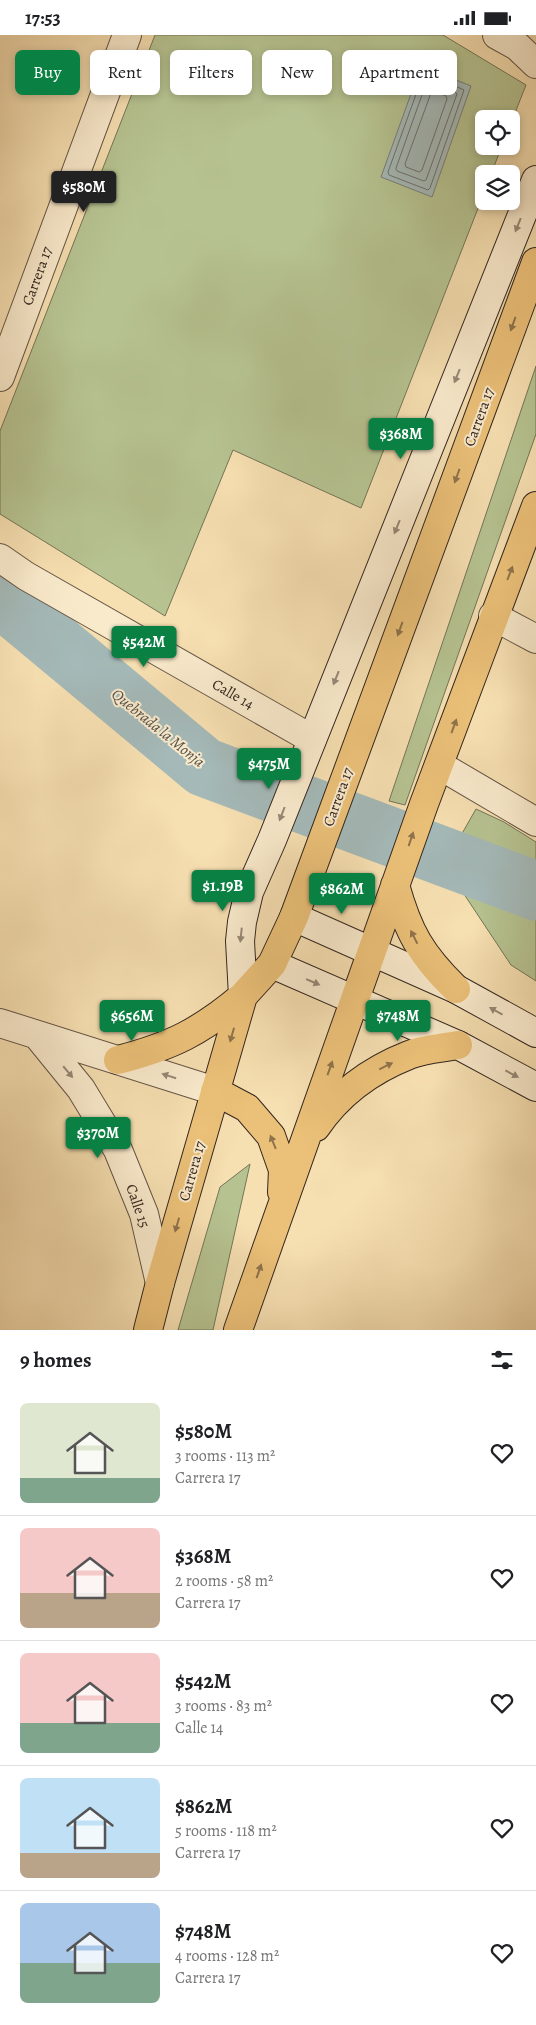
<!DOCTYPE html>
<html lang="en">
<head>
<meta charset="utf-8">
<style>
	body { margin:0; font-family:Alegreya,serif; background:#f2f2f2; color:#202124; height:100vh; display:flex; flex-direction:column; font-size:19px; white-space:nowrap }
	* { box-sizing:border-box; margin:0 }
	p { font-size:16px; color:#757577 }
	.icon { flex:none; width:28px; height:28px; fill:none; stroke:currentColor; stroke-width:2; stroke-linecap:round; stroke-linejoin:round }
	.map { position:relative; height:1295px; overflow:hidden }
	.panel { display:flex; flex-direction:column; background:#fff; flex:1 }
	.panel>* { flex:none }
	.banner { position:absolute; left:15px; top:15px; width:506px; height:45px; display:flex; gap:10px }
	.buttons { position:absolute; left:475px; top:75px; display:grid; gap:10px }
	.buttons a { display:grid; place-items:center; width:45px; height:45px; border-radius:8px; background:#fff; box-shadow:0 2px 8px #0003; font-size:25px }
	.price { position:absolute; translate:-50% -42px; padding:0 11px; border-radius:5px; background:#0b8043; color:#fff; font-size:16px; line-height:32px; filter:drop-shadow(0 1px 2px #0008) }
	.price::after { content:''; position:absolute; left:50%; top:30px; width:15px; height:11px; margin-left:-8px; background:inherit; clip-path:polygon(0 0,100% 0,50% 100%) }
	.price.current { background:#222; color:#fff }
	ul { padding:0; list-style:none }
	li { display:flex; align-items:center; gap:15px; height:125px; padding:0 20px }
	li+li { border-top:1px solid #e0e0e0 }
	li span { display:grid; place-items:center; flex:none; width:140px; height:100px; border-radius:8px; color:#555 }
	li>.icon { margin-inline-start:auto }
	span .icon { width:60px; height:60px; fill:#fffc; stroke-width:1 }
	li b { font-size:21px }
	h2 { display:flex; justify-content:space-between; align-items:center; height:60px; padding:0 20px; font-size:21px }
	.pill { padding:0 18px; border-radius:8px; background:#fff; box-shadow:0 2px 8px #0003; font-size:18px; line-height:45px }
	.pill.current { background:#0b8043; color:#fff }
	.status { display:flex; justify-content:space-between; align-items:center; height:35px; padding:0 25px; background:#fff; direction:ltr }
	.status svg { height:14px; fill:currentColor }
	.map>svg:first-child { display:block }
	.green { fill:#b6c391; stroke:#747458 }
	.water { fill:#a4b9b8; stroke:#777e7b }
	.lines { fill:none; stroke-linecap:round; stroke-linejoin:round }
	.shore { stroke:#6c706c; stroke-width:1 }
	.river { stroke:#a4b9b8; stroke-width:59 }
	.minor-casing { stroke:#645444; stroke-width:30 }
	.tertiary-casing { stroke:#645444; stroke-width:30 }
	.secondary-casing { stroke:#33261f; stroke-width:30 }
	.primary-casing { stroke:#33261f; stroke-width:30 }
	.minor { stroke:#f9eacc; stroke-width:28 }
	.tertiary { stroke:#f9eacc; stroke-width:28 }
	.secondary { stroke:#f9eacc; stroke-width:28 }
	.primary { stroke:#ebc078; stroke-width:28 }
	.oneway { fill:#968876 }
	.oneway2 { fill:#8f734c }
	.labels { text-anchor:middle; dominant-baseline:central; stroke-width:4; stroke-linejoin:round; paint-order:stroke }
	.street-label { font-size:15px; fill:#33261f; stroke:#f9eacc }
	.water-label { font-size:16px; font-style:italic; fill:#55524d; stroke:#f9eacc }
</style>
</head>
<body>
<div class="status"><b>17:53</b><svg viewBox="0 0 49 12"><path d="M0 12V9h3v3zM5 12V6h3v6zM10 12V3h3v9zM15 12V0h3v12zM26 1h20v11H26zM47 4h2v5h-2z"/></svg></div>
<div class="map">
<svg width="536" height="1295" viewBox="0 0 536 1295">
	<rect width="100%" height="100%" fill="#f6dfb1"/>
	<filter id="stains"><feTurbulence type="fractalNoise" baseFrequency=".004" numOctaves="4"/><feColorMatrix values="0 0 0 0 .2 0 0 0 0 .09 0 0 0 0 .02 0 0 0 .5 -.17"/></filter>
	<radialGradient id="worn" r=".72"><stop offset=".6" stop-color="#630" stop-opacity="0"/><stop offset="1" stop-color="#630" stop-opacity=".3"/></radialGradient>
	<path class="green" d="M155,0H443L526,50L511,88V84H484V111H502L491,139H484V158L361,473L233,415L165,581L0,479V396Z
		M536,331V399L405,770L389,766Z
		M476,774L504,787L536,807V946L511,930L454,844L456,809Z
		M250,1129L213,1295H178L220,1152Z"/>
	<path class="water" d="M421,31L471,51L432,162L381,142Z"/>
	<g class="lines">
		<path class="shore" d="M426,38L464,55L430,153L428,155L389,140L388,137L423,40Z
			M427,47L455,57L457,59L426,145L424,146L397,136L396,134Z
			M434,56L446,61L447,64L422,135L419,137L406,132L405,129L431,58Z"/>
		<path class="river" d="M0,562L204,732L536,856"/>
		<g class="minor-casing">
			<path id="minor" d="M497,0L517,11L536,29
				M0,342L127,0
				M0,523L26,541L312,704
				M493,581L536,604
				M439,730L536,787"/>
		</g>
		<g class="tertiary-casing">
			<path id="tertiary" d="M0,988L215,1056
				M37,1000L81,1054L118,1115L144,1179L160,1248"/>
		</g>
		<g class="secondary-casing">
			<path id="secondary" d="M294,882L456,954L536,998
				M272,929L458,1010L536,1052
				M243,961L240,906L242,887L249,857L272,805L536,145"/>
		</g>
		<g class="primary-casing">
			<path id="primary" d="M395,850C408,897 421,920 456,954
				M118,1025C172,1011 200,997 243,961
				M215,1056L247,1073L271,1101L283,1135L282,1157
				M316,1092C339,1058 371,1035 409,1020C423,1014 442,1013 458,1010
				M148,1295L160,1248L243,961L272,929L294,882L536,227
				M238,1295L424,769L536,471"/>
		</g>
		<use href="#minor" class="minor"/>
		<use href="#tertiary" class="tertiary"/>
		<use href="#secondary" class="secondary"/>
		<use href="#primary" class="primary"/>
	</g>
	<defs><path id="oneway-solid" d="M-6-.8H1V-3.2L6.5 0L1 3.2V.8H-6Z" transform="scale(1.25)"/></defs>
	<g class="oneway">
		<use href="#oneway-solid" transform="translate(518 190) rotate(112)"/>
		<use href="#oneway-solid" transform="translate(457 341) rotate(112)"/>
		<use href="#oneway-solid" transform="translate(397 492) rotate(112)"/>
		<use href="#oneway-solid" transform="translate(336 643) rotate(112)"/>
		<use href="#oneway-solid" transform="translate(282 779) rotate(111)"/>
		<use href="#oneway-solid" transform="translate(241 900) rotate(96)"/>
		<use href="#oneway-solid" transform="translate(313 947) rotate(23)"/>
		<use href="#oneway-solid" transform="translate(496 976) rotate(-151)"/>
		<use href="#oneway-solid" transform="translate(68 1037) rotate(50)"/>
		<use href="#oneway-solid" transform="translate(512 1039) rotate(28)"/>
		<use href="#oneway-solid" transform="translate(169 1041) rotate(-162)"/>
	</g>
	<g class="oneway2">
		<use href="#oneway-solid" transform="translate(513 289) rotate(110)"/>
		<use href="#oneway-solid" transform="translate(457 441) rotate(110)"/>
		<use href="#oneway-solid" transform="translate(510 538) rotate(-69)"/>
		<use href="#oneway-solid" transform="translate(400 594) rotate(110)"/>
		<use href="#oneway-solid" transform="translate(454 691) rotate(-70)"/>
		<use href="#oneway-solid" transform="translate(411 804) rotate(-71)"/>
		<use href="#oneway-solid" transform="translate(414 902) rotate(-117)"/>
		<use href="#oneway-solid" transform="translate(232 1000) rotate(106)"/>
		<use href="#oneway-solid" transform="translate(386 1031) rotate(-26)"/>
		<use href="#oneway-solid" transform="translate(330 1033) rotate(-70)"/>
		<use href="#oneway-solid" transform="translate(273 1107) rotate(-112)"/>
		<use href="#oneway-solid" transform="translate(177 1190) rotate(106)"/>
		<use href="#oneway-solid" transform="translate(259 1236) rotate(-71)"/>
	</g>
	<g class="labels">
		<g class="street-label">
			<text transform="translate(37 241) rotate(-70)">Carrera 17</text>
			<text transform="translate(479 382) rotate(-70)">Carrera 17</text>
			<text transform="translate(233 659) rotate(30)">Calle 14</text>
			<text transform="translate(338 762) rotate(-70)">Carrera 17</text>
			<text transform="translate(192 1136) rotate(-74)">Carrera 17</text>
			<text transform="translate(138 1171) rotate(71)">Calle 15</text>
		</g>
		<g class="water-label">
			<text transform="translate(158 693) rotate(39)">Quebrada la Monja</text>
		</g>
	</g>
	<rect width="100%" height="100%" filter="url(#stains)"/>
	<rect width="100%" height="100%" fill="url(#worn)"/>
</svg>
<div class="buttons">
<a><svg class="icon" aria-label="locate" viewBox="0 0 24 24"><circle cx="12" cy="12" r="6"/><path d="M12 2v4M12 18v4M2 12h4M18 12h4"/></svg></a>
<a><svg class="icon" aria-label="layers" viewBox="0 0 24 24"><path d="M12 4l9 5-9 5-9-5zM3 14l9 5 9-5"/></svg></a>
</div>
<b class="price current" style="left:84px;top:178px">$580M</b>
<b class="price" style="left:401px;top:425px">$368M</b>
<b class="price" style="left:144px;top:633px">$542M</b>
<b class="price" style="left:269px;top:755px">$475M</b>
<b class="price" style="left:223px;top:877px">$1.19B</b>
<b class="price" style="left:342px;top:880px">$862M</b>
<b class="price" style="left:132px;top:1007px">$656M</b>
<b class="price" style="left:398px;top:1007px">$748M</b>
<b class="price" style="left:98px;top:1124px">$370M</b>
<div class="banner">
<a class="pill current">Buy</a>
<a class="pill">Rent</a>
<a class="pill">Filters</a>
<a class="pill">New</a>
<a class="pill">Apartment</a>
</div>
</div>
<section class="panel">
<h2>9 homes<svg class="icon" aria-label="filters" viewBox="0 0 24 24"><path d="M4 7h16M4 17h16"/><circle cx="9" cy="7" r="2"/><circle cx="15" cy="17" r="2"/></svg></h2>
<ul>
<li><span style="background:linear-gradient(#dfe7d0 75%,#7fa58c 0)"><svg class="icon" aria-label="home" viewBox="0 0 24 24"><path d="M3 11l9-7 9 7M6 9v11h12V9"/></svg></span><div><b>$580M</b><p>3 rooms · 113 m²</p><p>Carrera 17</p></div><svg class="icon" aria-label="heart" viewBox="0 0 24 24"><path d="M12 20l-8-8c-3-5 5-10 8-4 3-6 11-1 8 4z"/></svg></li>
<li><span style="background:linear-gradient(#f6c9c9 65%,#b9a48a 0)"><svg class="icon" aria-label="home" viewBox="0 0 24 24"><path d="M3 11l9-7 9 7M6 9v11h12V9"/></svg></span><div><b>$368M</b><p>2 rooms · 58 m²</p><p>Carrera 17</p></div><svg class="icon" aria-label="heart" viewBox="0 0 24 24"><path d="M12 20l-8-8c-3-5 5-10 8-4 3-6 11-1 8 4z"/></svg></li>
<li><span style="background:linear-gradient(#f6c9c9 70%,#7fa58c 0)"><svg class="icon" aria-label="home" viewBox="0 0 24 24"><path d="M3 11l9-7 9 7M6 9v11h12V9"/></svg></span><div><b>$542M</b><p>3 rooms · 83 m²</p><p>Calle 14</p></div><svg class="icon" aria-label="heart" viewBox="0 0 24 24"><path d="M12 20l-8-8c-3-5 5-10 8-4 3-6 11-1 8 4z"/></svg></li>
<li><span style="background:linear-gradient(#bfe0f5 75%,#b9a48a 0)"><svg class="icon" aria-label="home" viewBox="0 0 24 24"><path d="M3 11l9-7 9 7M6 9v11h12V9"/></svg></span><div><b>$862M</b><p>5 rooms · 118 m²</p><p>Carrera 17</p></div><svg class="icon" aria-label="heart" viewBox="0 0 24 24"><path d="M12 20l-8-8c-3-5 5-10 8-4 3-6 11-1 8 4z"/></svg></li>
<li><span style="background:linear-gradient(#a9c7e8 60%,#7fa58c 0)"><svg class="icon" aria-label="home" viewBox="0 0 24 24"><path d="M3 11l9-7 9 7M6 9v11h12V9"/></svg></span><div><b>$748M</b><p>4 rooms · 128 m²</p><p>Carrera 17</p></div><svg class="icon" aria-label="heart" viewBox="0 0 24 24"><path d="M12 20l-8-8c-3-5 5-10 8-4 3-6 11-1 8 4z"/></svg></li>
</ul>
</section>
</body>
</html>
